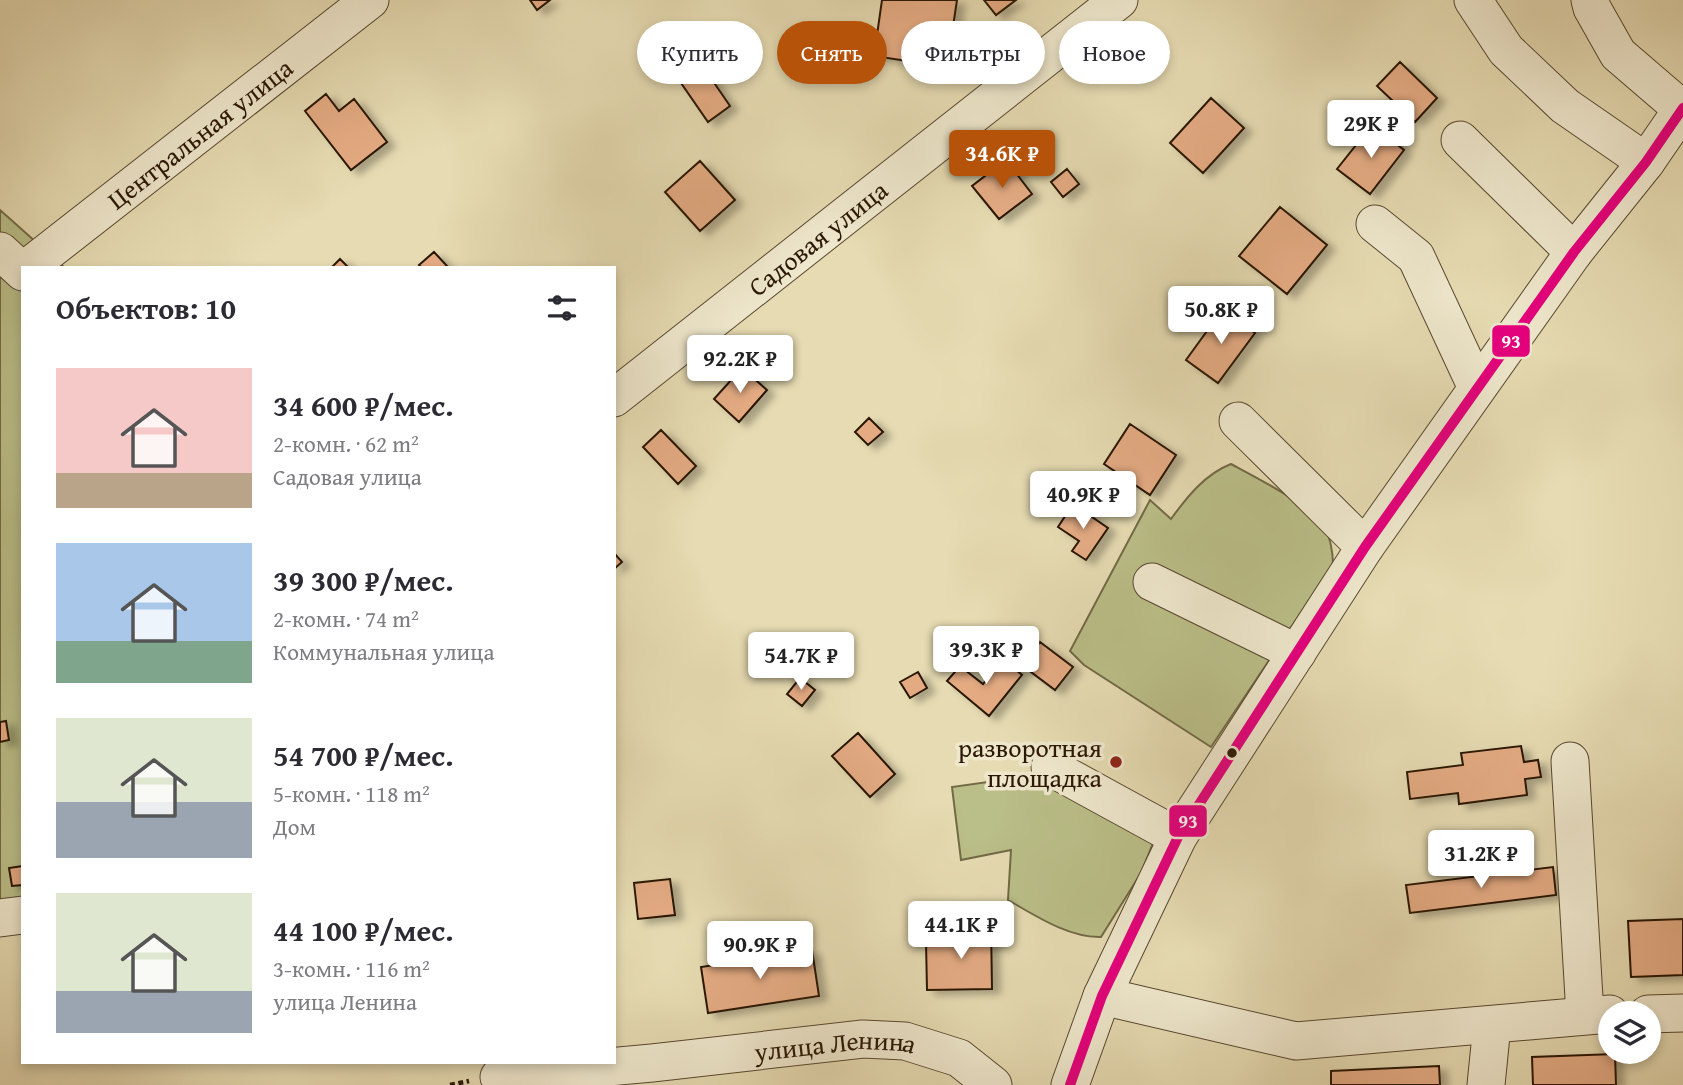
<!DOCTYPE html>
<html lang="ru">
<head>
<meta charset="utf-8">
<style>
	body { margin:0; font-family:"Gentium Book Plus",serif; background:#f2f2f3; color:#2b2b33; height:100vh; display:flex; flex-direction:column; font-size:26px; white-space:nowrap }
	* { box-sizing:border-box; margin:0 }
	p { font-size:23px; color:#7c7c81 }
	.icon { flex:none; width:38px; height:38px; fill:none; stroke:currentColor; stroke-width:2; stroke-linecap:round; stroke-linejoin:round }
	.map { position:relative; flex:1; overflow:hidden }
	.sheet { position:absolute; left:21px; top:266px; width:595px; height:798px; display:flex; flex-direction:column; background:#fff; border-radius:0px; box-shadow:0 4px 10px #0003 }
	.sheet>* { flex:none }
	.top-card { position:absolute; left:637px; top:21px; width:665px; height:63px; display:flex; gap:14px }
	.controls { position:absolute; left:1598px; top:1001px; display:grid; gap:14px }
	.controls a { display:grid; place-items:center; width:63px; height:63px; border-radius:50%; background:#fff; box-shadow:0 4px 10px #0003; font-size:35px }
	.price { position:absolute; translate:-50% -60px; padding:0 16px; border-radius:7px; background:#fff; color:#222; font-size:23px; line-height:46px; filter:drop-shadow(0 2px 4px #0008) }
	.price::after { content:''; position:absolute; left:50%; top:42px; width:21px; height:16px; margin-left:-10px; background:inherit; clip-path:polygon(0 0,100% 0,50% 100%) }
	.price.selected { background:#b45309; color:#fff }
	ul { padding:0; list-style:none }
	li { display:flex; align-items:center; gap:21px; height:175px; padding:0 35px }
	li span { display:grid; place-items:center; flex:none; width:196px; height:140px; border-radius:0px; color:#555 }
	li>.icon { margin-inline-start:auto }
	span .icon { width:84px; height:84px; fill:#fffc; stroke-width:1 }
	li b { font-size:30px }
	h2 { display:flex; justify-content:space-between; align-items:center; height:84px; padding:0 35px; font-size:30px }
	.tag { padding:0 24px; border-radius:32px; background:#fff; box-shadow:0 4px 10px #0003; font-size:24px; line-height:63px }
	.tag.selected { background:#b45309; color:#fff }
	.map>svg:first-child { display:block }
	.green { fill:#babe88; stroke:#726a46; stroke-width:2 }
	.building { fill:#e4ab83; stroke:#2a1705; stroke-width:2; filter:url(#shadow) }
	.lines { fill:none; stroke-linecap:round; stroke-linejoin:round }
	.minor-casing { stroke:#594830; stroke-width:39 }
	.path { stroke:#2a1705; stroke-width:4.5; stroke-dasharray:5 3.5; stroke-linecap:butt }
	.minor { stroke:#efe8cd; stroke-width:37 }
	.bus-1-casing { stroke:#efe8cd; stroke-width:16 }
	.bus-1 { stroke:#e5007d; stroke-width:10 }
	.bus-dot { fill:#2a1705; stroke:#efe8cd; stroke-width:2.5 }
	.poi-dot { fill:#8f2418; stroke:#efe8cd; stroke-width:2.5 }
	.labels { text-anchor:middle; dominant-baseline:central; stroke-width:7; stroke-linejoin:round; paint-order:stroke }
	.street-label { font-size:26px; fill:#2a1705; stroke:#efe8cd }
	.poi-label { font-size:26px; fill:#2a1705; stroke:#efe8cd; text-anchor:end }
	.line-badge { stroke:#efe8cd; stroke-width:2.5 }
	.badge-label { font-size:19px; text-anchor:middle; font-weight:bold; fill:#fff }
</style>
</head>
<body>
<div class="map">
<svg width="1683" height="1085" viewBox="0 0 1683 1085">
	<defs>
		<filter id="shadow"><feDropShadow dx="8" dy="4.5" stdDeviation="3.5" flood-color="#0004"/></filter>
	</defs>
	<rect width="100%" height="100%" fill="#e6dbb2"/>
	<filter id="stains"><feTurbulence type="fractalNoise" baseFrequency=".00286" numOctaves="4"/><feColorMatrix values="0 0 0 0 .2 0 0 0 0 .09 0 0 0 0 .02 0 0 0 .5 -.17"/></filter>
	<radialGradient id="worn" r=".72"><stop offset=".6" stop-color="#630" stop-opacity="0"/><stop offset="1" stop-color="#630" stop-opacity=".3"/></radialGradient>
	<path class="green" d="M0,210L65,268H23V932L0,935Z
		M1231,464C1259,479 1301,500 1322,524C1330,534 1333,552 1333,565L1211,747L1084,665L1070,651L1150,500L1171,519C1187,497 1205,474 1231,464Z
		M1024,777L1054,782L1153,843L1141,873L1101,937C1069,938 1036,916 1008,900L1011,850L961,860L952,787Z"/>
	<path class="building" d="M530,0H550L537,10Z
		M882,0H957L947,67L874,56Z
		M984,0H1016L996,15Z
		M693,52L730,106L708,122L670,67Z
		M1400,62L1437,98L1415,122L1377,86Z
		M326,94L339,111L354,99L387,142L351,170L305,111Z
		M1211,98L1244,128L1203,173L1170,143Z
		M1372,125L1404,150L1370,194L1337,169Z
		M1006,160L1032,194L999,219L972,186Z
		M700,161L735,200L700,231L665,192Z
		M1067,169L1079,184L1063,197L1051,182Z
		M1280,207L1327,245L1287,294L1239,256Z
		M434,252L447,266L445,268H422L419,265Z
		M340,259L349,268H331Z
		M1223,309L1255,333L1218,383L1186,360Z
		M742,368L767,390L739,422L714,399Z
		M869,418L883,432L868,445L855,432Z
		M1130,424L1176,455L1150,495L1104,464Z
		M661,430L696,466L678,484L643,447Z
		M1073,504L1108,528L1086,560L1072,551L1079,541L1058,527Z
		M614,553L622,562L614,569Z
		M1040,642L1073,667L1055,690L1023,666Z
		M1003,659L1022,675L989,716L947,681L960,666L983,684Z
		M918,672L927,688L910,698L900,682Z
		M800,678L815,690L802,706L787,694Z
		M6,721L9,740L0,742V722Z
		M858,733L895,774L870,797L832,756Z
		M1521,746L1524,762L1538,760L1541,777L1525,779L1527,795L1459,804L1458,793L1410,799L1407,772L1463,765L1461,753Z
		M23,866V885L12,886L9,868Z
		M1553,867L1556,895L1410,913L1406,885Z
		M670,879L675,915L638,919L634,883Z
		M1683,919V975L1631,977L1628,921Z
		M991,925L992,989L927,990L926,942L956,941L955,926Z
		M812,950L819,996L708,1013L701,967Z
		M1615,1054L1616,1085H1533L1532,1057Z
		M1439,1066L1440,1085H1331V1071Z"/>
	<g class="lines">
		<g class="minor-casing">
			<g id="minor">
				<path d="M1473,0L1506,50L1565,106L1646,162"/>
				<path d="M1590,0L1592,8L1618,54L1682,109"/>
				<path d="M1460,140L1574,252"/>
				<path d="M1375,224L1416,257L1477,388"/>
				<path d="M0,251L23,272"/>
				<path id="s1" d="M27,268L370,0"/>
				<path id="s2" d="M614,398L1119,0"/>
				<path d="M1238,421L1365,547"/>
				<path d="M1152,582L1297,653"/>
				<path d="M1570,761L1585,1015"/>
				<path d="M1050,767L1178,837"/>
				<path d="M0,918L23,915"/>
				<path d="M1102,996L1296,1041L1610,1014"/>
				<path d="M1648,1014L1683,1013"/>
				<path id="s3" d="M499,1077L652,1063L863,1039L905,1041L959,1058L993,1085"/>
				<path d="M1070,1085L1102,996L1178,837L1365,547L1574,252L1646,162L1683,108"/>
				<path d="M1486,1085L1492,1025"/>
			</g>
		</g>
		<path class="path" d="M450,1085L469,1081"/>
		<use href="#minor" class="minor"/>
		<g class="bus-1-casing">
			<path id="bus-1" d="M1070,1085L1102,996L1178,837L1365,547L1574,252L1646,162L1683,108"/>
		</g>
		<use href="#bus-1" class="bus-1"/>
	</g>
	<circle class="bus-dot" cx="1232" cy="753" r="6"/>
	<circle class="poi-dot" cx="1116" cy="762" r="7"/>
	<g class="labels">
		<g class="street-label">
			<text stroke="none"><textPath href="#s1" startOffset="219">Центральная улица</textPath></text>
			<text stroke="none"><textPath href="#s2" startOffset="259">Садовая улица</textPath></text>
			<text stroke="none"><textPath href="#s3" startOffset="338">улица Ленина</textPath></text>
		</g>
		<g class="poi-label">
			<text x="1102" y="747">разворотная<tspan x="1102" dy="30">площадка</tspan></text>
		</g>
	</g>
	<g class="line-badge">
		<rect x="1491" y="324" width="40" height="34" rx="7" fill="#e5007d"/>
		<rect x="1168" y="804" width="40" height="34" rx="7" fill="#e5007d"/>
	</g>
	<g class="badge-label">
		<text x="1511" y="348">93</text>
		<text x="1188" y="828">93</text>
	</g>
	<rect width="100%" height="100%" filter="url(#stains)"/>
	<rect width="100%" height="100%" fill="url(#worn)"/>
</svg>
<div class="controls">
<a><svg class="icon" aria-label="layers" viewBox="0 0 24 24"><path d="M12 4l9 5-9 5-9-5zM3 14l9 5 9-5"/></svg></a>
</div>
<b class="price" style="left:1371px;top:160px">29K ₽</b>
<b class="price selected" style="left:1002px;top:190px">34.6K ₽</b>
<b class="price" style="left:1221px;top:346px">50.8K ₽</b>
<b class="price" style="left:740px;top:395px">92.2K ₽</b>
<b class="price" style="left:1083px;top:531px">40.9K ₽</b>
<b class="price" style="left:986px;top:686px">39.3K ₽</b>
<b class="price" style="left:801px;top:692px">54.7K ₽</b>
<b class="price" style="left:1481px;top:890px">31.2K ₽</b>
<b class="price" style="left:961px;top:961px">44.1K ₽</b>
<b class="price" style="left:760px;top:981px">90.9K ₽</b>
<div class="top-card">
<a class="tag">Купить</a>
<a class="tag selected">Снять</a>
<a class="tag">Фильтры</a>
<a class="tag">Новое</a>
</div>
<section class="sheet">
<h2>Объектов: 10<svg class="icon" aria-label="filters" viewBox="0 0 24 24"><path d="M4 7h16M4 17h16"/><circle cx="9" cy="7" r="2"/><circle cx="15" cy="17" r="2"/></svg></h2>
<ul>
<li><span style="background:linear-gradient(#f6c9c9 75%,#b9a48a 0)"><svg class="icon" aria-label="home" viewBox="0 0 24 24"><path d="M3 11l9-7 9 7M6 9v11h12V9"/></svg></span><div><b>34 600 ₽/мес.</b><p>2-комн. · 62 m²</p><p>Садовая улица</p></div></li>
<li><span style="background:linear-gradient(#a9c7e8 70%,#7fa58c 0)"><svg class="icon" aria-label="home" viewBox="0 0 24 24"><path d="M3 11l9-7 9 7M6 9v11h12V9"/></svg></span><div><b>39 300 ₽/мес.</b><p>2-комн. · 74 m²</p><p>Коммунальная улица</p></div></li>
<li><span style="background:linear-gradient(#dfe7d0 60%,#9aa5b1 0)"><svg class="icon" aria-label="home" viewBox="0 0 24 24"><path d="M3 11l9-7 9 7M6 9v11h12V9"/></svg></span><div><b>54 700 ₽/мес.</b><p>5-комн. · 118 m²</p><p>Дом</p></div></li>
<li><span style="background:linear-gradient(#dfe7d0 70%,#9aa5b1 0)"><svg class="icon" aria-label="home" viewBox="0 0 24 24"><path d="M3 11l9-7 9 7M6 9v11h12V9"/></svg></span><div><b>44 100 ₽/мес.</b><p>3-комн. · 116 m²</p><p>улица Ленина</p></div></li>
</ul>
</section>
</div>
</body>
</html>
